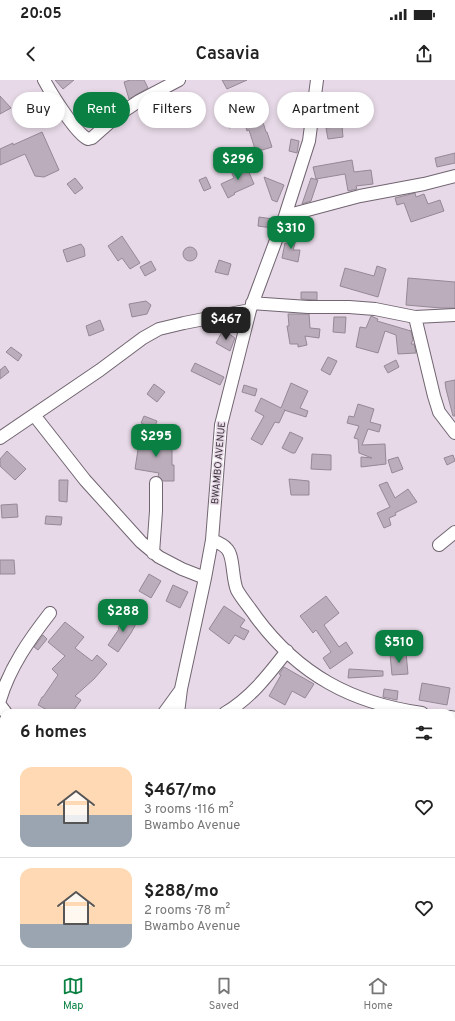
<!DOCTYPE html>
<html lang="en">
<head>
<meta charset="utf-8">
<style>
	body { margin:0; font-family:Overpass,sans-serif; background:#f2f2f2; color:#222; height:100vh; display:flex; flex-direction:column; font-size:15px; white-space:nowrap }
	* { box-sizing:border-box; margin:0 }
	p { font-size:13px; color:#767676 }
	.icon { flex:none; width:22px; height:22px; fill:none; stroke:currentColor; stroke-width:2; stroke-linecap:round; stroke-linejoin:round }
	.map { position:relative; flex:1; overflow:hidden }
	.side { position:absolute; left:0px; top:629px; width:455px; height:256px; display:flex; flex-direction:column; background:#fff; border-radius:12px 12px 0 0; box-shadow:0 2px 6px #0003 }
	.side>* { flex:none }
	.hud { position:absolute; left:12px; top:12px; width:431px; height:36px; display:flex; gap:8px }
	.price { position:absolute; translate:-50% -34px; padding:0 9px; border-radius:8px; background:#0b8043; color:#fff; font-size:13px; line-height:26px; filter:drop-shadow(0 1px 2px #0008) }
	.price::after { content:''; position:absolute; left:50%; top:24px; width:12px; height:9px; margin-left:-6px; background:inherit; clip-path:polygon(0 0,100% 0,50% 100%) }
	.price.selected { background:#222; color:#fff }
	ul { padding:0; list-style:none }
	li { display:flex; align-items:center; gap:12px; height:100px; padding:0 20px }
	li+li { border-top:1px solid #e0e0e0 }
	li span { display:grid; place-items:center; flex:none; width:112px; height:80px; border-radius:12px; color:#555 }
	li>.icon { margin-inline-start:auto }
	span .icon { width:48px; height:48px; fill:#fffc; stroke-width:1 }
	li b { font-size:17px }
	h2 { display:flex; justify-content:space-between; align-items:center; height:48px; padding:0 20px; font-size:17px }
	.chip { padding:0 14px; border-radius:18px; background:#fff; box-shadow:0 2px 6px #0003; font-size:14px; line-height:36px }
	.chip.selected { background:#0b8043; color:#fff }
	.status { display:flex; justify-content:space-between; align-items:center; height:28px; padding:0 20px; background:#fff; direction:ltr }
	.status svg { height:11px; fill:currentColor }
	header { display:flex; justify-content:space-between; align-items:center; height:52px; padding:0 20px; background:#fff; font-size:18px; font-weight:600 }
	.menu { display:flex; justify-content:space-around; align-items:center; height:56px; border-top:1px solid #e0e0e0; background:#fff; font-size:11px; color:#767676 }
	.menu a { display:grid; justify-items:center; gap:2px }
	.menu .selected { color:#0b8043 }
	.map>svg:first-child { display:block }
	.building { fill:#bbadbb; stroke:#968996 }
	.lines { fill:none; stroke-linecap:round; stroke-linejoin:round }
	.minor-casing { stroke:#716571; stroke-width:14 }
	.minor { stroke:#fff; stroke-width:12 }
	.labels { text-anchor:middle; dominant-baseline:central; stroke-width:3; stroke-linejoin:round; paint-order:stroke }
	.street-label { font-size:10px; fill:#3d373d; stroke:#e7d9e7 }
</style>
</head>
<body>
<div class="status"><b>20:05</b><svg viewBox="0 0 49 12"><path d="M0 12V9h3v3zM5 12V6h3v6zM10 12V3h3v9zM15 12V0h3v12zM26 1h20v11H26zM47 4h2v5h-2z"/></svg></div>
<header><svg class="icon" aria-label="back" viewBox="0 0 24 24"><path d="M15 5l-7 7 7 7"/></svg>Casavia<svg class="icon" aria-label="share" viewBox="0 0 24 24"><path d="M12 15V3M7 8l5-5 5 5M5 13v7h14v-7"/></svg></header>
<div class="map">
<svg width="455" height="885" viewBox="0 0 455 885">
	<rect width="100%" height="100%" fill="#e7d9e7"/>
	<path class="building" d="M55,0H74L63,9Z
		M130,0H144L148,8L129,19L124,2Z
		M222,0H247L227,9Z
		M0,16L11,28L0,34Z
		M258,26L266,52H267L272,67L256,72L249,50L247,51L245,44L229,48L225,36Z
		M342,46L343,57L328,59L326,48Z
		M42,52L59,90L44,97L35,96L25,74L0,85V69L13,63V65Z
		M291,59L299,61L297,73L289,71Z
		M455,73V83L437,87L435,78Z
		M352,80L354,92L371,90L373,104L356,106L357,109L348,111L345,94L316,99L313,87Z
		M245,83L254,104L234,113L235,114L228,118L221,104L234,98L230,89Z
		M206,97L211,108L204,111L199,100Z
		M264,97L284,105L277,122L272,120Z
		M75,98L83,108L75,114L67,104Z
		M311,98L318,100L311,121L302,124Z
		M415,113L416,117L424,114L428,124L440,120L444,131L411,142L404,123L397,125L395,118Z
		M259,137L273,139L272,148L258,146Z
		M289,154L297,156L293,170H300L298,182L282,178L285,163L287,164Z
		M122,156L140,183L130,189L122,178L118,181L108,166Z
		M81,164L84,168L85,176L67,182L63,170Z
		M183 174a7 7 0 1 1 14 0a7 7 0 1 1-14 0Z
		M219,180L231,184L228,195L215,192Z
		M151,181L156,190L145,196L140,187Z
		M377,186L386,189L378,217L340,206L345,188L374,196Z
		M408,198L455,202V228H441L406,225Z
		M301,212H317V220L301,219Z
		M146,221L151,225L147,234L132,237L129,224Z
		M288,234H309L310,248L320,249L319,258L305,256L307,265L298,267V264H290L287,246H289Z
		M371,236L378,239L377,241L411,251L413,260L411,264H414L416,273L398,274L396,255L385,251L378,273L356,267L360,247L366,248Z
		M334,237H346L345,253L333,252Z
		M100,240L104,250L89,256L86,246Z
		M223,250L235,258L230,271L216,263Z
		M11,267L22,275L18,281L6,272Z
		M328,277L337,281L330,295L321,290Z
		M396,280L399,287L388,293L384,286Z
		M195,283L224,297L220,305L191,291Z
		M5,286L9,292L0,299V290Z
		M455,300V336H453L446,309L445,302Z
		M291,303L308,311L300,328L308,331L306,337L284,330H285L279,343L275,342L262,365L251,359L264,336L255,331L261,318L281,328Z
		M154,304L165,312L157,322L147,314Z
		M244,305L257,309L255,316L242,312Z
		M358,324L374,329L370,342L381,345L379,352L368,349L362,365L385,364L386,384L361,387V377L372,378L359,373L358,359L354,358L359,346L347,343L349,336L354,337Z
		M144,336L157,341L154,349L141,343Z
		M290,352L303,358L295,373H292L282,368Z
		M140,357L172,362V385H174V401H163L158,396L159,393L135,389Z
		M7,371L26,389L15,400L0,386V379Z
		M312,374L331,375V390L311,389Z
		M453,375L455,381L447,385L444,378Z
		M398,377L403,389L392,393L388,380Z
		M289,399L309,401V415H291Z
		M59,400H68L67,422L59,421Z
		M387,402L395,418L408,409L417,422L395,433L396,435L389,438L391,445L384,448L377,433L390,427L379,405Z
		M17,424L18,437L2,438L1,425Z
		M46,436L62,437L61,445L45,444Z
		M0,480H14L15,494H0Z
		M149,494L161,501L151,518L139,511Z
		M173,505L188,512L180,528L166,521Z
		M326,516L339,533L324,545L339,567L346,562L353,573L330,589L323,578L331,572L316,550L313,553L300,536Z
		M224,526L245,540L240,547L249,551L244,560L235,555L229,564L209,549Z
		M126,534L138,540L131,553L118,572L108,565L119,549L118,548Z
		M65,542L84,557L75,568L92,581L97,575L107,584L94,599L75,616L81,620L73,631L70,629L68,633H53L38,625L42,617H43L58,595L52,589L65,576L48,562Z
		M43,555L47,559L38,570L34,567Z
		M406,572L408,594L392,595L390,574Z
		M284,587L314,604L305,618L292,611L285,625L269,616L281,595L279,594Z
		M349,589L383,591V596L348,598Z
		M422,603L450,608L447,625L419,620Z
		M384,609L398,611L397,620L383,617Z"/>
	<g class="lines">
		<g class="minor-casing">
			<path id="minor" d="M44,0C51,13 76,54 88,59L92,58L118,35L139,21L179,0
				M285,136L360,116L424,104L455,96
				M252,223L308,227H349L375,229L415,237L455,235
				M415,237L434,316L439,332L455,353
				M34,335L85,400L141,462L159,477L182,489L205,498
				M0,358L100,290L143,258L159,249L184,243L250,230
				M212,460C217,462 223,464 227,469C234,476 232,499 237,510C242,519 250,528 256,537C299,595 352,623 422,633
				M439,465L455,452
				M153,473L156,431V403
				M0,620C10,587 29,560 50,533
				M0,625L6,633
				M164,633L180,611
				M178,633L181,609L205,498L212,460L221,345L250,230L285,136L309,61L317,0
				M225,633C251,618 269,594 287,571
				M451,637L455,638
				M0,821L4,820
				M296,881L303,885
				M70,885L71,881"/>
		</g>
		<use href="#minor" class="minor"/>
	</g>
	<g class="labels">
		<g class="street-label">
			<text transform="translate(219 383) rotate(-85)">BWAMBO AVENUE</text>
		</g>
	</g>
</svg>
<b class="price" style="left:238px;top:101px">$296</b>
<b class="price" style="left:291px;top:170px">$310</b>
<b class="price selected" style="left:226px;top:261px">$467</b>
<b class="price" style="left:156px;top:378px">$295</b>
<b class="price" style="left:123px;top:553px">$288</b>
<b class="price" style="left:399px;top:584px">$510</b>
<div class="hud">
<a class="chip">Buy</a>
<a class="chip selected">Rent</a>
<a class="chip">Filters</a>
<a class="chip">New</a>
<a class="chip">Apartment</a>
</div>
<section class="side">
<h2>6 homes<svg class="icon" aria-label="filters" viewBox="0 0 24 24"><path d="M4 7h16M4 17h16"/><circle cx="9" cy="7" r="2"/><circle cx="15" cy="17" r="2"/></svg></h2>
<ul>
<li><span style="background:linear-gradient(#ffd9b3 60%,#9aa5b1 0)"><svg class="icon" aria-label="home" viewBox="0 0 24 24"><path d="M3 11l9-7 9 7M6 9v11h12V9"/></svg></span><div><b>$467/mo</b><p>3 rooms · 116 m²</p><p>Bwambo Avenue</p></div><svg class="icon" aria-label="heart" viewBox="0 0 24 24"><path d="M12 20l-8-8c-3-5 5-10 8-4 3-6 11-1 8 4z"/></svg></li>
<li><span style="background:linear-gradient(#ffd9b3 70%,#9aa5b1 0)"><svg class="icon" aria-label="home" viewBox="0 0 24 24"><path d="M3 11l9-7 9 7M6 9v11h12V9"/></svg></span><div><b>$288/mo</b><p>2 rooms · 78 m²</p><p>Bwambo Avenue</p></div><svg class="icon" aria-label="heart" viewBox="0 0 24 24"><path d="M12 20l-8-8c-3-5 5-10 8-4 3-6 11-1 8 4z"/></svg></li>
</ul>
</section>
</div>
<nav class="menu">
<a class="selected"><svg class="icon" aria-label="map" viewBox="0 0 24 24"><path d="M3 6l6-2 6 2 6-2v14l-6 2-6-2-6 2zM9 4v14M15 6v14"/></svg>Map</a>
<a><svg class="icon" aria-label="saved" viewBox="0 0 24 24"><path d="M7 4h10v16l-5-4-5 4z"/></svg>Saved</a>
<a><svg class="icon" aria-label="home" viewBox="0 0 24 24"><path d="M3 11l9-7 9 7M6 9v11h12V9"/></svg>Home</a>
</nav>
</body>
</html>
